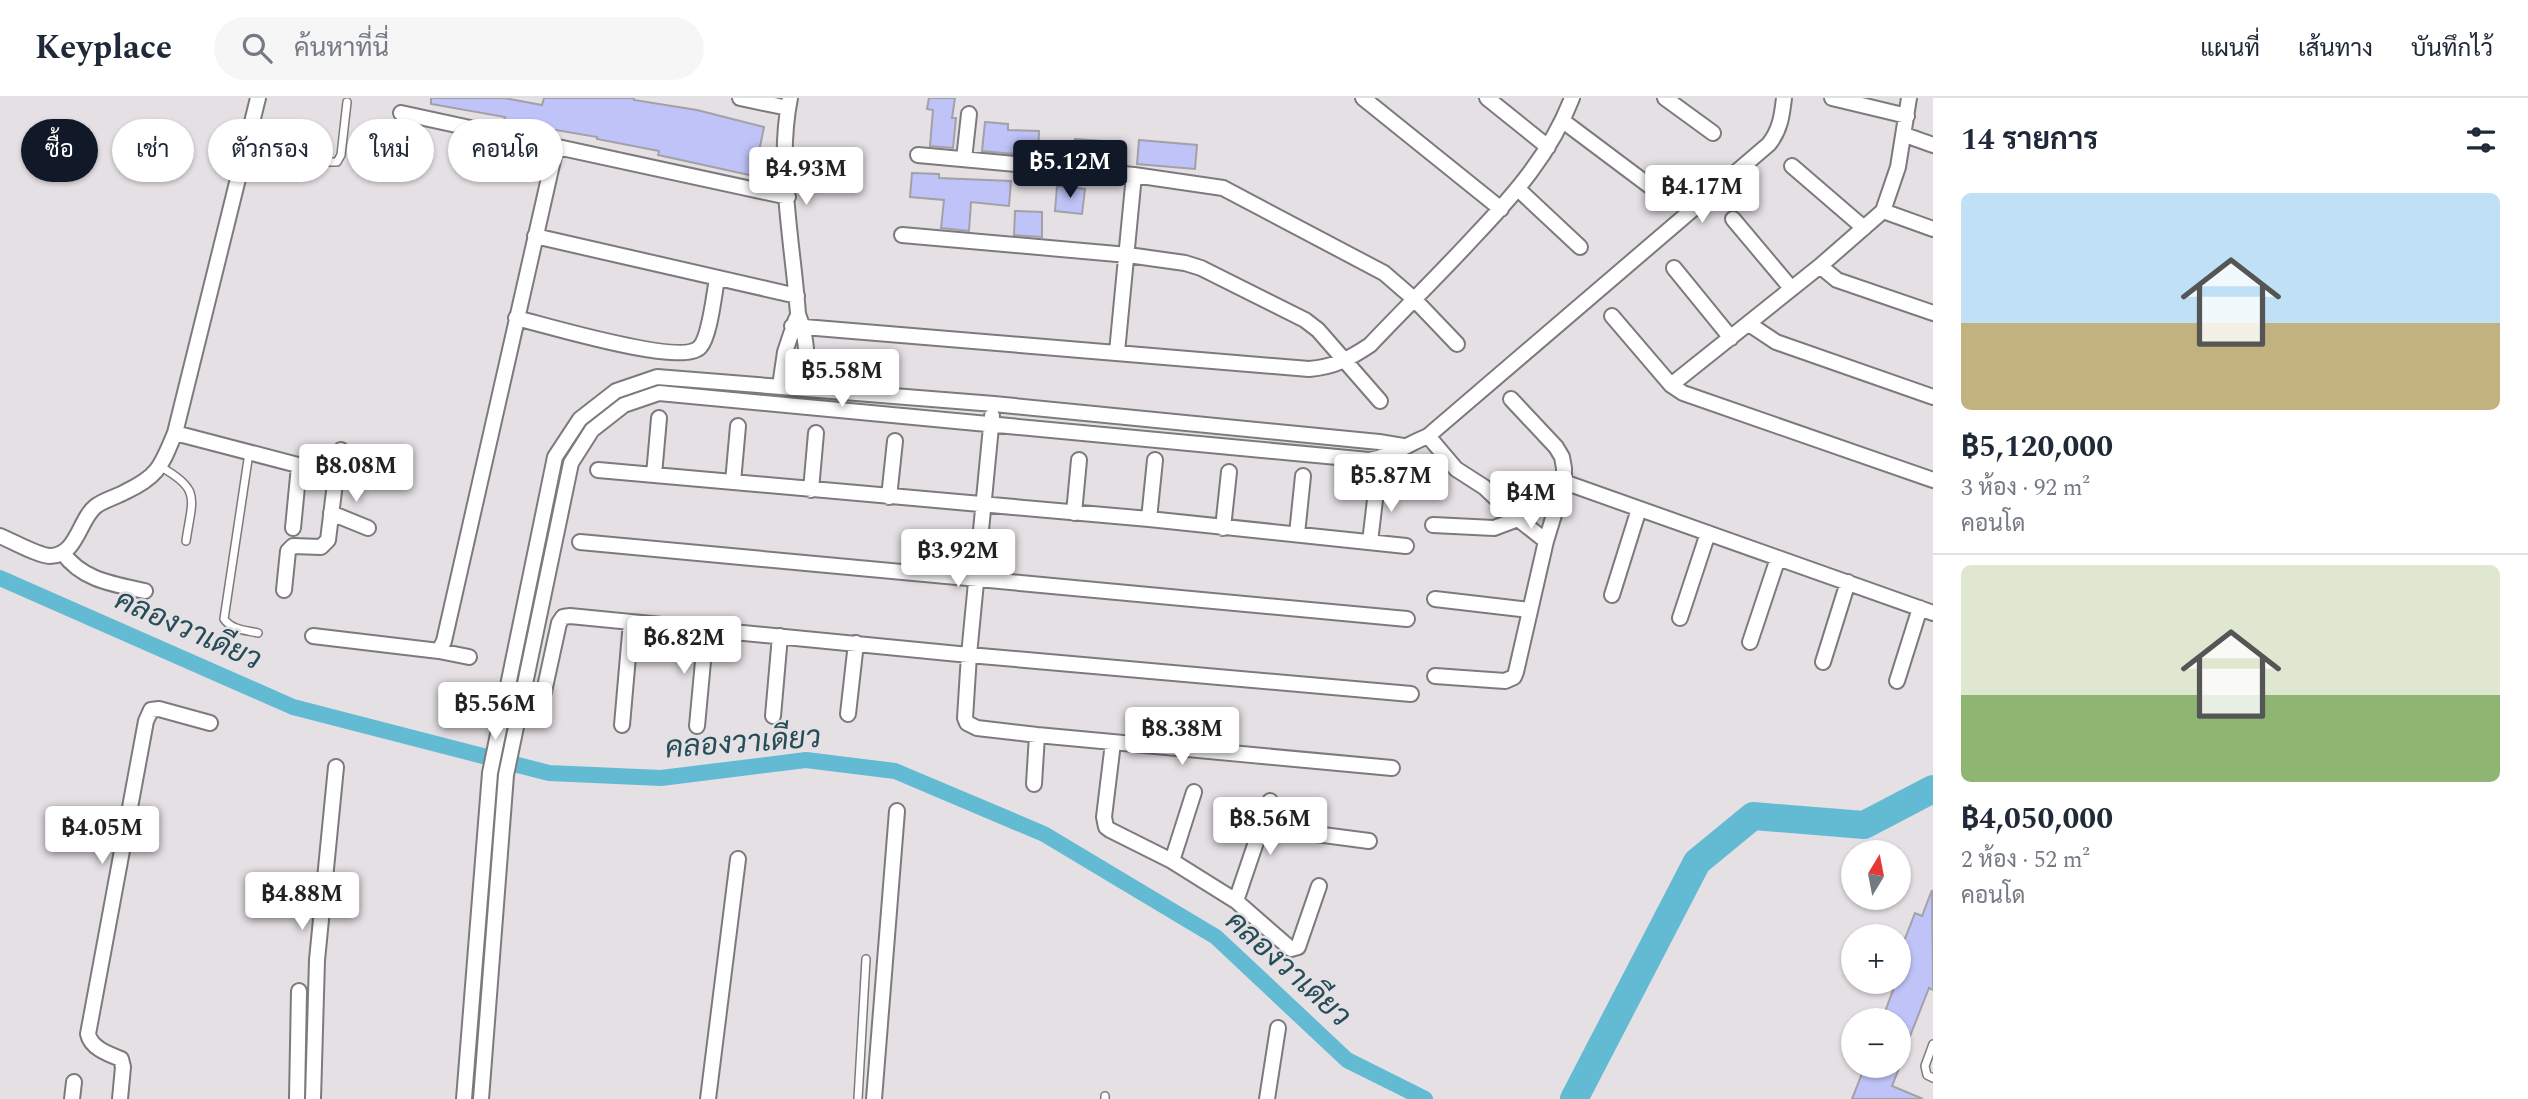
<!DOCTYPE html>
<html lang="th">
<head>
<meta charset="utf-8">
<style>
	body { margin:0; font-family:Spectral,Sarabun,serif; background:#f6f6f7; color:#1f2937; height:100vh; display:flex; flex-direction:column; font-size:26px; white-space:nowrap }
	* { box-sizing:border-box; margin:0 }
	p { font-size:23px; color:#747a83 }
	.icon { flex:none; width:38px; height:38px; fill:none; stroke:currentColor; stroke-width:2; stroke-linecap:round; stroke-linejoin:round }
	.map { position:relative; flex:1; overflow:hidden }
	.panel { display:flex; flex-direction:column; background:#fff; width:595px }
	.panel>* { flex:none }
	.guide { position:absolute; left:21px; top:21px; width:665px; height:63px; display:flex; gap:14px }
	.needle { width:46px; rotate:10deg }
	.fabs { position:absolute; left:1841px; top:742px; display:grid; gap:14px }
	.fabs a { display:grid; place-items:center; width:70px; height:70px; border-radius:50%; background:#fff; box-shadow:0 2px 5px #0004; font-size:35px }
	.price { position:absolute; translate:-50% -60px; padding:0 16px; border-radius:7px; background:#fff; color:#222; font-size:23px; line-height:46px; filter:drop-shadow(0 2px 4px #0008) }
	.price::after { content:''; position:absolute; left:50%; top:42px; width:21px; height:16px; margin-left:-10px; background:inherit; clip-path:polygon(0 0,100% 0,50% 100%) }
	.price.current { background:#111827; color:#fff }
	ul { padding:0; list-style:none }
	li { display:grid; align-content:center; gap:14px; height:371px; padding:0 28px }
	li+li { border-top:2px solid #e0e1e3 }
	li span { display:grid; place-items:center; height:217px; border-radius:10px; color:#555 }
	li>.icon { margin-inline-start:auto }
	span .icon { width:126px; height:126px; fill:#fffc; stroke-width:1 }
	li b { font-size:30px }
	h2 { display:flex; justify-content:space-between; align-items:center; height:84px; padding:0 28px; font-size:30px }
	.tag { padding:0 24px; border-radius:32px; background:#fff; box-shadow:0 2px 5px #0004; font-size:24px; line-height:63px }
	.tag.current { background:#111827; color:#fff }
	header { display:flex; align-items:center; gap:42px; box-sizing:border-box; height:98px; padding:0 35px; background:#fff; border-bottom:2px solid #e0e1e3 }
	header strong { font-size:33px }
	nav { display:flex; gap:38px; margin-inline-start:auto; font-size:24px }
	.search { width:490px; height:63px; background:#f6f6f7; display:flex; align-items:center; gap:18px; box-sizing:border-box; padding:0 24px; border-radius:38px; color:#747a83; font-size:26px }
	main { display:flex; flex:1; min-height:0 }
	.map>svg:first-child { display:block }
	.lines { fill:none; stroke-linecap:round; stroke-linejoin:round }
	.canal { stroke:#63bad3; stroke-width:16 }
	.river { stroke:#63bad3; stroke-width:28 }
	.building { fill:#bfc3f7; stroke:#a1a1a6; stroke-width:2 }
	.service-casing { stroke:#7d7a7e; stroke-width:10 }
	.minor-casing { stroke:#7d7a7e; stroke-width:18 }
	.service { stroke:#fff; stroke-width:7 }
	.minor { stroke:#fff; stroke-width:14 }
	.labels { text-anchor:middle; dominant-baseline:central; stroke-width:5; stroke-linejoin:round; paint-order:stroke }
	.water-label { font-size:30px; font-style:italic; fill:#254d58; stroke:#e4e0e4 }
</style>
</head>
<body>
<header>
<strong>Keyplace</strong>
<div class="search"><svg class="icon" aria-label="search" viewBox="0 0 24 24"><circle cx="10" cy="10" r="6"/><path d="M15 15l6 6"/></svg>ค้นหาที่นี่</div>
<nav><a>แผนที่</a><a>เส้นทาง</a><a>บันทึกไว้</a></nav>
</header>
<main>
<div class="map">
<svg width="1933" height="1001" viewBox="0 0 1933 1001">
	<rect width="100%" height="100%" fill="#e4e0e4"/>
	<g class="lines">
		<path class="canal" d="M0,480L293,609L549,675L661,680L806,662L895,673L1044,736L1216,839L1347,962L1425,1001"/>
		<path class="river" d="M1574,1001L1697,764L1753,718L1864,727L1933,691"/>
	</g>
	<path class="building" d="M431,0H504L542,7L544,0H634V2L697,12L764,29L754,78L658,57L659,53L597,41V39L504,23L505,19L431,6Z
		M929,0H955L952,20H956L953,50L930,48L933,12L927,11Z
		M985,24L1008,26V32L1039,33L1038,58L982,53Z
		M1075,41L1101,43L1100,64L1074,62Z
		M1139,42L1197,47L1195,71L1137,66Z
		M912,75L939,76V80L1011,83L1009,108L971,104L969,133L941,130L944,102L910,99Z
		M1057,88L1085,91L1082,116L1055,113Z
		M1015,113L1042,114V139L1014,137Z
		M1932,792L1933,892L1929,890L1899,966V922H1882L1896,884H1899L1904,864L1899,862V856L1915,815L1922,818Z
		M1865,968H1900L1892,988L1923,1001H1852Z"/>
	<g class="lines">
		<g class="service-casing">
			<path id="service" d="M245,54L312,64H337L341,57L347,4
				M249,355L224,521C232,532 245,532 258,535
				M161,369C202,392 192,401 186,443
				M1933,946L1925,968L1927,977L1933,980
				M858,1001L866,861
				M1105,1001V998"/>
		</g>
		<g class="minor-casing">
			<path id="minor" d="M740,0L788,10
				M790,0C776,70 793,146 798,216C808,241 807,265 807,291
				M1363,0L1501,111
				M1487,0L1548,49
				M1665,0L1713,35
				M1832,0L1907,18
				M401,15L788,99
				M1563,23L1651,89
				M1905,37L1933,47
				M918,57L1134,77L1223,90L1384,175L1414,201L1457,246
				M964,61L969,16
				M1792,68L1864,130
				M1518,91L1580,149
				M1883,113L1933,131
				M1733,121L1791,190
				M902,137L1128,157L1185,165L1201,170L1305,222L1318,232L1380,303
				M535,138L797,198
				M1820,168L1837,182L1933,215
				M1674,170L1731,240
				M1612,218L1671,287L1683,295L1933,382
				M516,220C546,227 682,269 700,249C710,238 714,196 717,181
				M1749,226L1776,244L1933,299
				M792,228L1309,271C1334,269 1349,261 1370,247C1404,211 1440,176 1474,139C1514,97 1551,55 1572,0
				M1117,254L1134,77
				M1671,287L1820,168L1883,113L1898,69L1909,0
				M780,288L785,254L796,221
				M992,318L969,557L965,620L967,625L977,630L1037,637L1392,670
				M175,335L336,377L328,442L321,449L293,448L288,453L284,492
				M1428,338L1456,371L1484,389L1518,421L1546,443
				M598,372L1149,421L1406,448
				M336,377L341,352
				M654,377L659,320
				M733,384L738,328
				M1564,384L1933,515
				M811,392L816,335
				M889,399L895,343
				M331,415L368,430
				M1074,415L1079,362
				M1149,421L1155,362
				M1433,427L1494,430L1518,421
				M293,430L299,368
				M1223,430L1229,374
				M1297,436L1303,378
				M0,438C12,443 39,458 50,458C77,458 79,421 96,408C104,402 116,399 125,394C159,378 161,368 175,335L258,0
				M580,444L1407,521
				M1370,444L1377,385
				M63,455C82,482 113,486 145,493
				M1612,497L1639,411
				M1435,501L1529,512
				M1680,520L1708,435
				M313,538L439,553L469,559
				M1750,544L1778,460
				M439,553L444,543L556,49
				M1823,564L1848,484
				M1435,578L1505,583L1514,579L1516,574L1546,443L1564,384V370L1562,359L1556,349L1511,301
				M1897,583L1920,510
				M540,612L559,525L563,519L570,518L969,557L1411,596
				M848,616L856,545
				M773,618L780,538
				M622,627L631,524
				M697,628L706,531
				M1113,645L1104,719L1106,729L1110,732L1172,763L1236,803L1291,851L1298,849L1319,788
				M1034,686L1037,637
				M1262,729L1369,743
				M1172,763L1194,694
				M1236,803L1270,703
				M72,1001L74,984
				M120,1001L123,969L121,961C108,956 91,950 88,936L146,623L151,612L159,611L210,625
				M297,1001L299,893
				M313,1001L317,862L336,669
				M464,1001L490,675L555,359L580,321L616,293L657,279L994,306L1379,344L1403,348
				M481,1001L506,677L571,365L592,332L624,307L659,295L1369,362C1390,359 1408,346 1428,338L1769,46C1780,32 1782,18 1784,0
				M708,1001L738,761
				M874,1001L897,713
				M1267,1001L1278,930"/>
		</g>
		<use href="#service" class="service"/>
		<use href="#minor" class="minor"/>
	</g>
	<g class="labels">
		<g class="water-label">
			<text transform="translate(188 532) rotate(24)">คลองวาเดียว</text>
			<text transform="translate(743 645) rotate(-4)">คลองวาเดียว</text>
			<text transform="translate(1288 871) rotate(42)">คลองวาเดียว</text>
		</g>
	</g>
</svg>
<div class="fabs">
<a><svg class="needle" viewBox="-14 -14 28 28"><path d="M0-13l5 13h-10z" fill="#e53935"/><path d="M0 13l5-13h-10z" fill="#747a83"/></svg></a>
<a>+</a>
<a>−</a>
</div>
<b class="price current" style="left:1070px;top:102px">฿5.12M</b>
<b class="price" style="left:806px;top:109px">฿4.93M</b>
<b class="price" style="left:1702px;top:127px">฿4.17M</b>
<b class="price" style="left:842px;top:311px">฿5.58M</b>
<b class="price" style="left:356px;top:406px">฿8.08M</b>
<b class="price" style="left:1391px;top:416px">฿5.87M</b>
<b class="price" style="left:1531px;top:433px">฿4M</b>
<b class="price" style="left:958px;top:491px">฿3.92M</b>
<b class="price" style="left:684px;top:578px">฿6.82M</b>
<b class="price" style="left:495px;top:644px">฿5.56M</b>
<b class="price" style="left:1182px;top:669px">฿8.38M</b>
<b class="price" style="left:1270px;top:759px">฿8.56M</b>
<b class="price" style="left:102px;top:768px">฿4.05M</b>
<b class="price" style="left:302px;top:834px">฿4.88M</b>
<div class="guide">
<a class="tag current">ซื้อ</a>
<a class="tag">เช่า</a>
<a class="tag">ตัวกรอง</a>
<a class="tag">ใหม่</a>
<a class="tag">คอนโด</a>
</div>
</div>
<section class="panel">
<h2>14 รายการ<svg class="icon" aria-label="filters" viewBox="0 0 24 24"><path d="M4 7h16M4 17h16"/><circle cx="9" cy="7" r="2"/><circle cx="15" cy="17" r="2"/></svg></h2>
<ul>
<li><span style="background:linear-gradient(#bfe0f5 60%,#c2b280 0)"><svg class="icon" aria-label="home" viewBox="0 0 24 24"><path d="M3 11l9-7 9 7M6 9v11h12V9"/></svg></span><div><b>฿5,120,000</b><p>3 ห้อง · 92 m²</p><p>คอนโด</p></div></li>
<li><span style="background:linear-gradient(#dfe7d0 60%,#8fb573 0)"><svg class="icon" aria-label="home" viewBox="0 0 24 24"><path d="M3 11l9-7 9 7M6 9v11h12V9"/></svg></span><div><b>฿4,050,000</b><p>2 ห้อง · 52 m²</p><p>คอนโด</p></div></li>
</ul>
</section>
</main>
</body>
</html>
